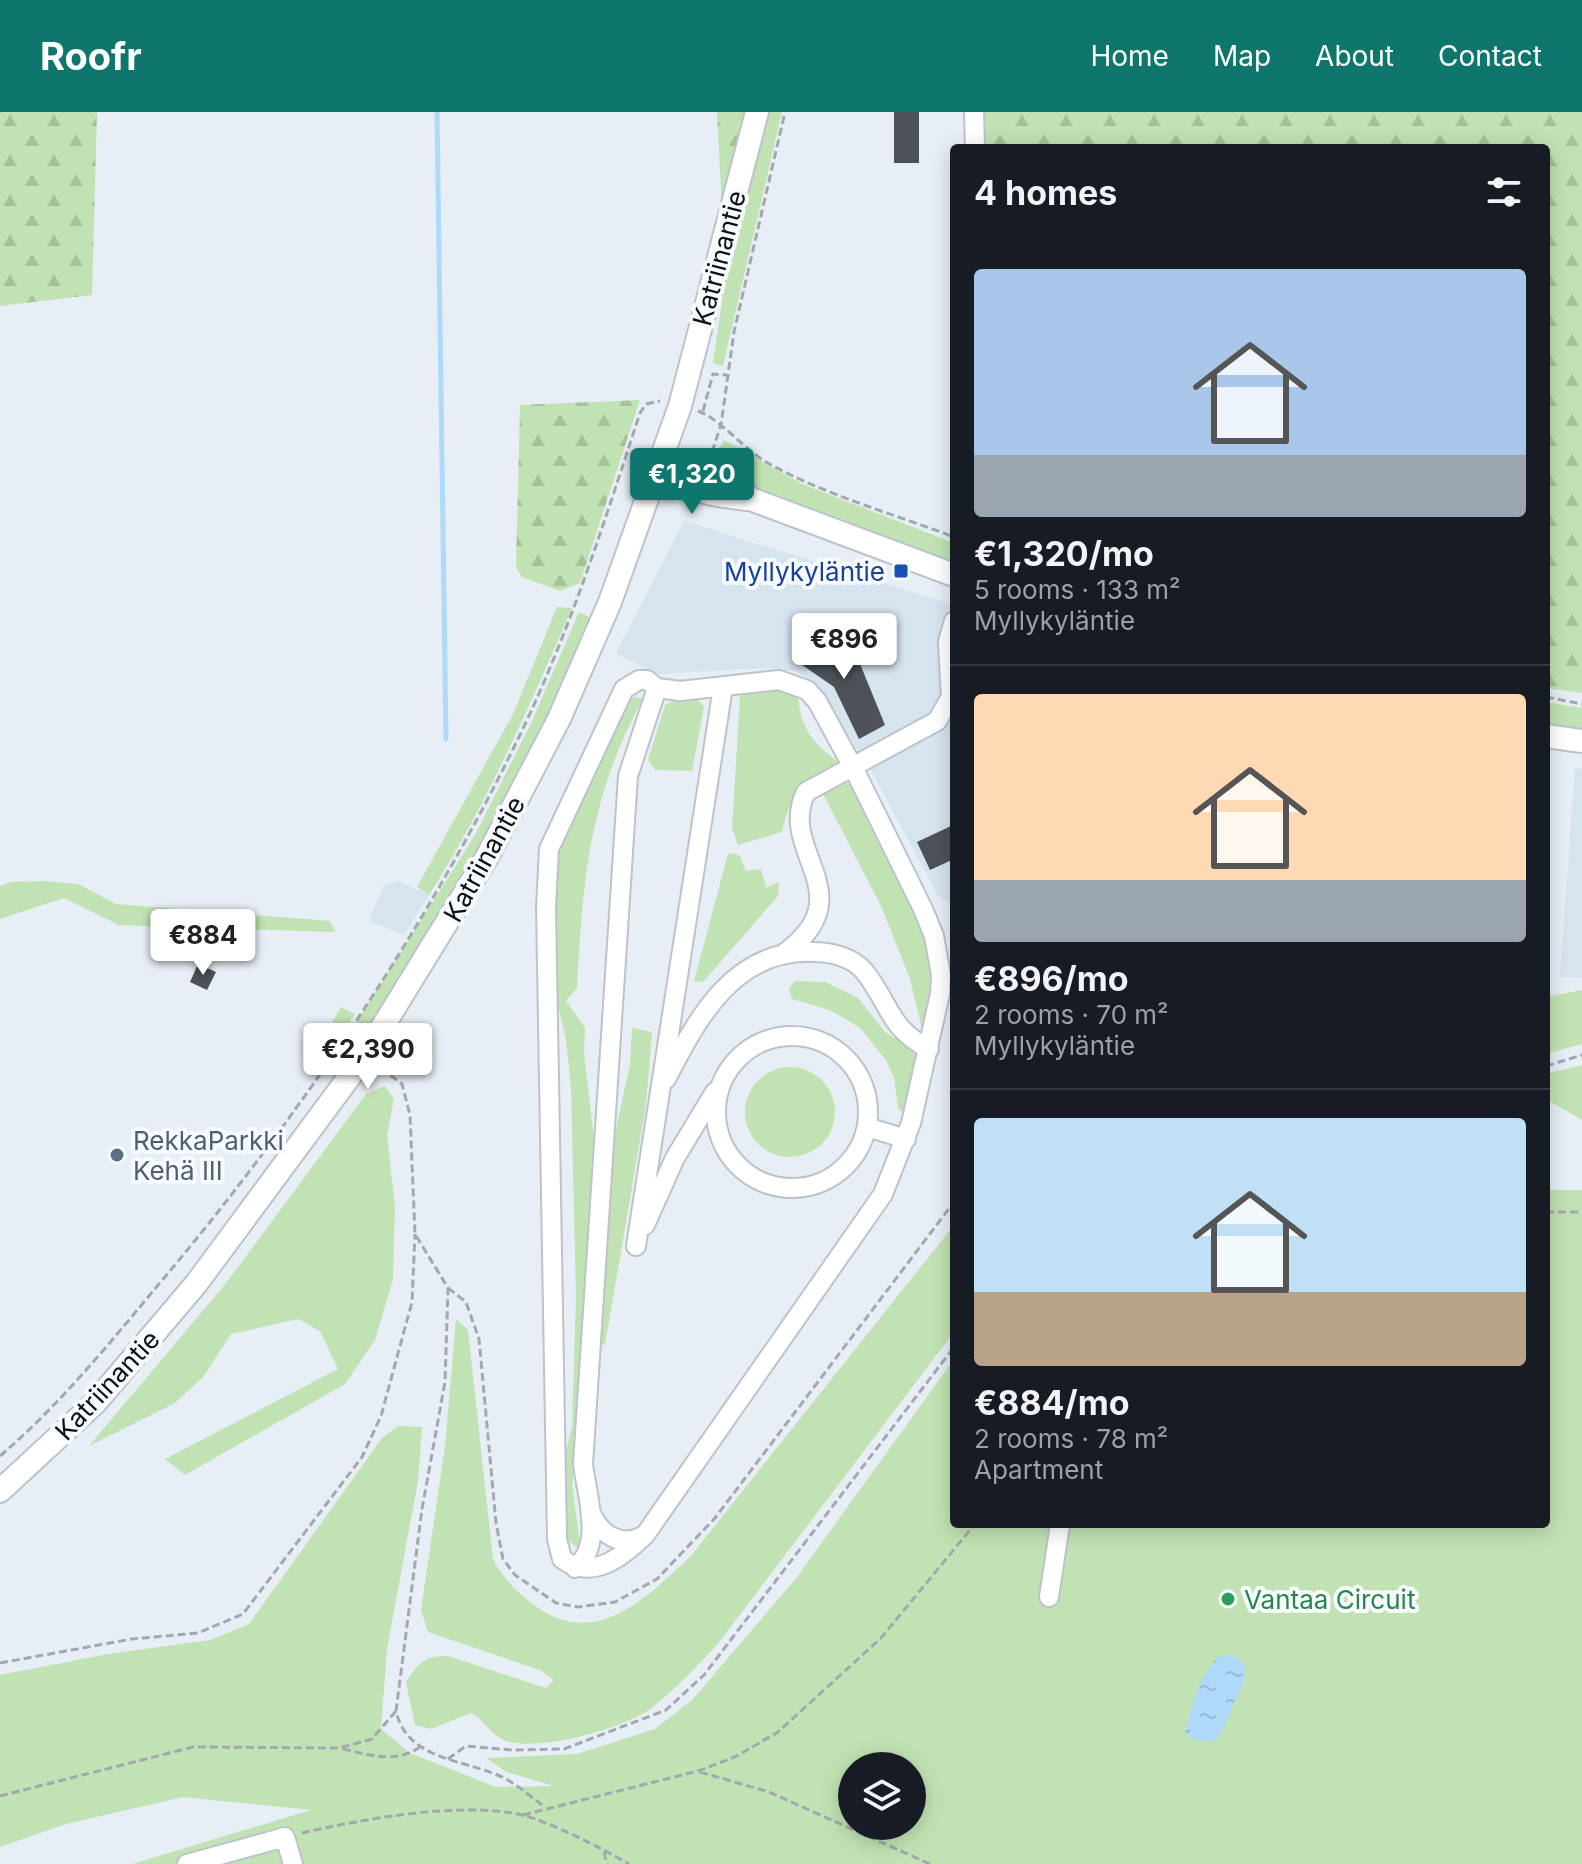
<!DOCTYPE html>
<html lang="en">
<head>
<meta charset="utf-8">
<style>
	body { margin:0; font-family:Inter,sans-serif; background:#242831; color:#f1f3f6; height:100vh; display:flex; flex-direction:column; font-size:30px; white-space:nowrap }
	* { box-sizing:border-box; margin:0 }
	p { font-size:26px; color:#9ea1a6 }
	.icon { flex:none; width:44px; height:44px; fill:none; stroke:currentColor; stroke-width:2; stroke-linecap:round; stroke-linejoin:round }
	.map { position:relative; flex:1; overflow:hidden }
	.side { position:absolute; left:950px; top:32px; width:600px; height:1384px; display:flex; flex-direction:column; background:#171b24; border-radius:8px; box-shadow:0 4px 20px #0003 }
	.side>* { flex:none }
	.tools { position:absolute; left:838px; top:1640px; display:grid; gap:16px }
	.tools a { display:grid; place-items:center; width:88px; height:88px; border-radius:50%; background:#171b24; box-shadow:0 4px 20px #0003; font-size:40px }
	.price { position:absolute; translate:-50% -68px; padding:0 18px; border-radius:8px; background:#fff; color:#222; font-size:26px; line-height:52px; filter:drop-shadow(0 2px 4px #0008) }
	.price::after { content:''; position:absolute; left:50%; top:48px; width:24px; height:18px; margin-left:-12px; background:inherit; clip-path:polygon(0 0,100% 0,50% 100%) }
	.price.active { background:#0f766e; color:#fff }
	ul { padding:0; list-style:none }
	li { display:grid; align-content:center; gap:16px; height:424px; padding:0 24px }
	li+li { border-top:2px solid #363941 }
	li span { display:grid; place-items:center; height:248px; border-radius:8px; color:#555 }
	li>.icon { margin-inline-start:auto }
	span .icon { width:144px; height:144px; fill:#fffc; stroke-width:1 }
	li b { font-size:34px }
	h2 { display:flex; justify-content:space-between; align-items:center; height:96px; padding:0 24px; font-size:34px }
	header { display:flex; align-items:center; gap:48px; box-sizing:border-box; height:112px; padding:0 40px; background:#0f766e; color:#fff }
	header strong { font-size:38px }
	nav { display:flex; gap:44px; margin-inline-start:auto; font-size:28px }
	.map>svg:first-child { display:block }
	.built { fill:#d6e4f0 }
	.grass { fill:#c1e3b3; fill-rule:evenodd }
	.forest { fill:url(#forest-firs) }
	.water { fill:url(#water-ripples) }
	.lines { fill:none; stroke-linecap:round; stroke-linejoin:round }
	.stream { stroke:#afd9f8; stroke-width:5 }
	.building { fill:#4c5258 }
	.minor-casing { stroke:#bcc3ca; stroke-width:22 }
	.major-casing { stroke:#bcc3ca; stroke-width:26 }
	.path { stroke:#a2a8ad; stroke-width:3; stroke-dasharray:8 4; stroke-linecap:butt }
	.minor { stroke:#fff; stroke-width:18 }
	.major { stroke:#fff; stroke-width:22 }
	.transit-dot { fill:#1a4fb4; stroke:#f8fbfe; stroke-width:3 }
	.service-dot { fill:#5c6f8a; stroke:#f8fbfe; stroke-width:3 }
	.leisure-dot { fill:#2e9e5b; stroke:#f8fbfe; stroke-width:3 }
	.labels { text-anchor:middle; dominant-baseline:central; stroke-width:8; stroke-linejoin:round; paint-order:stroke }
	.street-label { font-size:26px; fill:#0e1113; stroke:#f8fbfe }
	.transit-label { font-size:26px; fill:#164399; stroke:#f8fbfe; text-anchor:end }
	.service-label { font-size:26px; fill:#4e5e75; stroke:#f8fbfe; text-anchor:start }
	.leisure-label { font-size:26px; fill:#27864d; stroke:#f8fbfe; text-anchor:start }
</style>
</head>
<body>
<header>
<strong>Roofr</strong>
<nav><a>Home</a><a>Map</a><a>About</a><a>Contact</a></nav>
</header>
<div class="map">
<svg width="1582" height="1752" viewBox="0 0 1582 1752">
	<defs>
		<pattern id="forest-firs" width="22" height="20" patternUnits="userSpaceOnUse" patternTransform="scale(2)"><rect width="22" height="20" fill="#c1e3b3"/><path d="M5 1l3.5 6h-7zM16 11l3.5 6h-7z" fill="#a5c299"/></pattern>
		<pattern id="water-ripples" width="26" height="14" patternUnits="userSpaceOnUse" patternTransform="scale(2)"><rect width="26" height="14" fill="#afd9f8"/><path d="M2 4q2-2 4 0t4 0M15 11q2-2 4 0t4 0" fill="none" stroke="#95b9d4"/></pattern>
	</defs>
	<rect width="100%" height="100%" fill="#e7eef5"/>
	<path class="built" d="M684,409L954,493V793L938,784L874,664L829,591L808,567L795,559L767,556L657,562L616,541Z
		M1575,656L1582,657V866L1560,865Z
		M399,769L429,783L404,823L371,810L370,806L384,773Z"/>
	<path class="grass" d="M768,0H782L723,254L713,251L726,161Z
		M724,328L802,372L954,431V456L755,375L712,350Z
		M557,495L572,496C529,595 487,692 429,783L417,775L513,602Z
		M579,500L594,507L502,704L352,947L343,952L334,946L475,723L532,609Z
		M787,578L798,584C801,619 814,632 841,652C803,674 792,676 782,720L738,733L732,716L740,584L748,580Z
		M634,585L643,587C589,685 583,767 577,876L566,889L585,916L584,942L596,1043L580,1327L572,1373L580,1432L576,1435L565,1425L564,1349L572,1314L576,1185L571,976L566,928L554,876L552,772L557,735L627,587Z
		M696,585L704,595L692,659L655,658L648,648L665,593L677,587Z
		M1546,590L1582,596V618L1546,613Z
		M844,669L854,675C889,748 955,838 923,921L910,867L881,794L821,678Z
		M734,741L740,744L746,759L761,757L766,776L779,770L778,784L703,870L694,869L728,742Z
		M45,769L78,772L116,792L330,809L335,820L119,813L64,786L0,807V774L12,770Z
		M795,869L825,870L858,886L885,920L919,941L908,992L902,1000L898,996L894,966L886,948L860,916L830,898L792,887L789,877Z
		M1582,878V932L1546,942V885Z
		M341,895L355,902L331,940L317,937Z
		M632,916L652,920L646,993L605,1233L599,1232L610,1044L630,953Z
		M1582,953V1008L1546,987V962Z
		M745 1000a45 45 0 1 1 90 0a45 45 0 1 1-90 0Z
		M385,974L394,987L387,1023L395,1095L393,1167L375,1228L345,1272L185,1363L165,1347L338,1257L320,1219L298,1207L231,1222L203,1265L175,1291L89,1334L227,1170L366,982Z
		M1546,1078H1582V1752H132L311,1698L183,1685L66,1712L0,1735V1563L108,1542L210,1528L249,1512L382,1326L398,1314L422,1315L418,1369L387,1537L381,1617L410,1641L496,1675L554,1674L506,1660L486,1646L577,1642L655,1617L693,1587L797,1465L954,1247V1412H1546ZM852,1654H912V1714H852Z
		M954,1113V1220L717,1533C696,1555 675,1578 650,1597C623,1617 543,1638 509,1630C493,1626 486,1609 471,1601L431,1617L415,1613L406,1570C418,1552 424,1543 448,1544L546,1576L554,1568L540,1558L428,1520L421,1498L445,1334L456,1207L468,1218L493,1447C503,1466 516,1480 534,1493C595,1539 646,1486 690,1445Z"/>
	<path class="forest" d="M0,0H97L92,183L0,194Z
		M717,0H746L722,98Z
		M981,0H1582V581L1546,576V36H982Z
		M640,288L580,471L560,479L522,465L516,455L520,293Z"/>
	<path class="water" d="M1231,1543C1258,1554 1241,1575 1233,1593C1228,1605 1224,1618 1215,1629L1193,1628L1185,1620C1193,1592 1198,1565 1219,1544Z"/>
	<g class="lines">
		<path class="stream" d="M437,0L446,627"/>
	</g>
	<path class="building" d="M894,0H919V51H894Z
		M818,518L856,542L885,613L859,627L834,575L795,548Z
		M951,714L954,747L930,758L917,730Z
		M198,852L216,860L207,878L190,870Z"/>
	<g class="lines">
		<g class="minor-casing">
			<path id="minor" d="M974,0L975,36
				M639,568H647L657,576L680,579L779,568L807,578L817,589L854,657L923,797L934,824L941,863L940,882L911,1011L883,1082L645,1423C622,1445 593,1469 562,1447L557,1427L546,795L549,737L624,577Z
				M782,843C867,783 776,740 806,680L937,609L951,585L948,530L954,509
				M716 1000a76 76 0 1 1 152 0a76 76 0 1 1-152 0Z
				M666,967C697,907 734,836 814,840C831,840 852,845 864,859C890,891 888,916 929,937
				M867,1015L906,1027
				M645,1113L675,1046L715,980
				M636,1134L723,575
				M591,1401C600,1422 621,1436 643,1424
				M575,1456C604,1433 587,1385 583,1352L628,664L657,576
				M1049,1485L1060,1412
				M187,1752L285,1725L293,1752"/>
		</g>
		<g class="major-casing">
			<path id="major" d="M657,355L682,350L707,357L753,388L954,463
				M657,355C686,379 711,383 747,387
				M1546,624L1582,629
				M0,1379L95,1291L196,1172L364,945L487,745L559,607L610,490L680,294L757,0"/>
		</g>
		<path class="path" d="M698,299C720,307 743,336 766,350C822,382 894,402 954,425
			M703,299L713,262L727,263
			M712,340L721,313L734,220L785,0
			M1546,585L1582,592
			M1546,954L1582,943
			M381,956L402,972L410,1003L415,1122L448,1176L445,1270L422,1397L396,1599C407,1649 466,1647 504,1666C518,1673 532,1686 545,1695
			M1546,1100H1582
			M448,1176L466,1190L479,1227L496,1411L503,1447L515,1463L556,1491L578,1495L615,1490L657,1467L715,1406L954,1090
			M0,1344C62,1291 112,1228 164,1166C299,1006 427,815 518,627C569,522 604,411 640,301L646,292L660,289
			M0,1551L132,1527L198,1521L243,1502L362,1345L381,1304L412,1190L415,1122
			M343,1637C370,1643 396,1652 420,1635
			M448,1647L466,1634L512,1638L564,1637L666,1598L704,1563L954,1235
			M700,1660L769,1680L930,1752
			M0,1684L193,1635L339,1636L372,1627L396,1599
			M523,1703L698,1659L735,1645L778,1620L881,1526L975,1412
			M302,1721C363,1707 461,1689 522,1703C551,1710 603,1737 629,1752
			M604,1740L607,1752"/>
		<use href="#minor" class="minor"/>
		<use href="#major" class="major"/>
	</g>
	<rect class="transit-dot" x="893" y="451" width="16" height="16" rx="4"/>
	<circle class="service-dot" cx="117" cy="1043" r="8"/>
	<circle class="leisure-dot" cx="1228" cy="1487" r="8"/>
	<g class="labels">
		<g class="street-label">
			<text transform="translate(719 146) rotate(-75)">Katriinantie</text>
			<text transform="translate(484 747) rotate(-61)">Katriinantie</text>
			<text transform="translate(107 1273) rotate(-47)">Katriinantie</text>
		</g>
		<g class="transit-label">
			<text x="885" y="459">Myllykyläntie</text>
		</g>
		<g class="service-label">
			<text x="133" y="1028">RekkaParkki<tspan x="133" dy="30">Kehä III</tspan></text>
		</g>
		<g class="leisure-label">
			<text x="1244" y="1487">Vantaa Circuit</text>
		</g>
	</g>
</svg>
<div class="tools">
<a><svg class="icon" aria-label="layers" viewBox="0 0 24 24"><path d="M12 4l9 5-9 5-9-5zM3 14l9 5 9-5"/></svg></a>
</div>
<b class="price active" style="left:692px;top:404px">€1,320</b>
<b class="price" style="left:844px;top:569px">€896</b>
<b class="price" style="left:203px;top:865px">€884</b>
<b class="price" style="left:368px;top:979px">€2,390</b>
<section class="side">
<h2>4 homes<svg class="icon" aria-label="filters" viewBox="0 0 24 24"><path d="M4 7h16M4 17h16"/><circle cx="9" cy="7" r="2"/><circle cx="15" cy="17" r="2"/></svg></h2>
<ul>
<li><span style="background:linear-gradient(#a9c7e8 75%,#9aa5b1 0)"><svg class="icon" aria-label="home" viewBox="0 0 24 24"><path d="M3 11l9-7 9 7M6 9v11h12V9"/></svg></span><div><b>€1,320/mo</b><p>5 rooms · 133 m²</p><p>Myllykyläntie</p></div></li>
<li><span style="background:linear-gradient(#ffd9b3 75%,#9aa5b1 0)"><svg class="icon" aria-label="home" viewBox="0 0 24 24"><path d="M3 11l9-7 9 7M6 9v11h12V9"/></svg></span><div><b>€896/mo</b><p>2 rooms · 70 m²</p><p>Myllykyläntie</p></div></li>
<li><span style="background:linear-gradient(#bfe0f5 70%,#b9a48a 0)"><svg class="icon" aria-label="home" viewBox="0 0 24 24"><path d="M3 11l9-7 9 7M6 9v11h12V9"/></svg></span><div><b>€884/mo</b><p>2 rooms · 78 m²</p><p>Apartment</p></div></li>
</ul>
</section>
</div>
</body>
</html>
